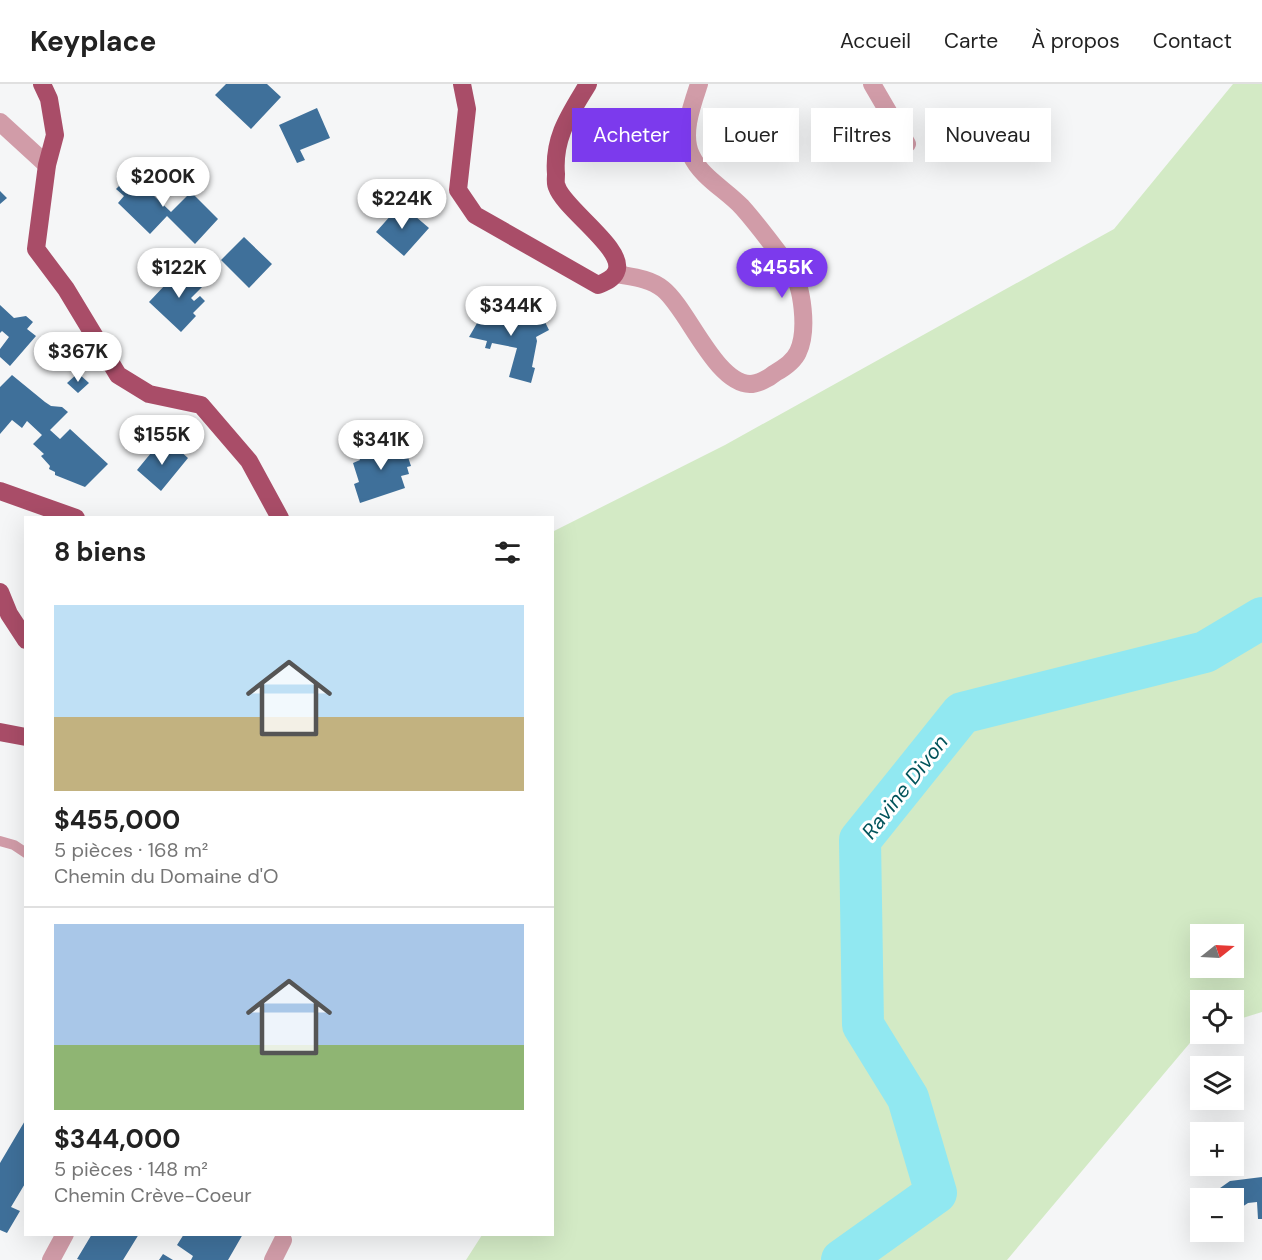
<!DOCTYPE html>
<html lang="fr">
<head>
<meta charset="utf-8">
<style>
	body { margin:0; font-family:"DM Sans",sans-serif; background:#f2f2f2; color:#222; height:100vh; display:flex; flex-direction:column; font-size:22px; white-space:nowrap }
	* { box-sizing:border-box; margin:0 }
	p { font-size:20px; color:#767676 }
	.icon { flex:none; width:33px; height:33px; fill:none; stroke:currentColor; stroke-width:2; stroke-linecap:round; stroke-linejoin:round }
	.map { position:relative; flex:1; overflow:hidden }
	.side { position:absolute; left:24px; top:432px; width:530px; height:720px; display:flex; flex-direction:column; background:#fff; border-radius:0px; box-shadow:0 6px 24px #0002 }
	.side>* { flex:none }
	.top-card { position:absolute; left:572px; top:24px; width:570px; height:54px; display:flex; gap:12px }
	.needle { width:39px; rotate:72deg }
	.fabs { position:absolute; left:1190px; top:840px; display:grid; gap:12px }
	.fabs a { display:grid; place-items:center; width:54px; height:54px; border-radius:0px; background:#fff; box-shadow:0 6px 24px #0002; font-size:30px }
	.price { position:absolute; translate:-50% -51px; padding:0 14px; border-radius:21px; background:#fff; color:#222; font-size:20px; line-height:39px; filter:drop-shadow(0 2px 3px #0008) }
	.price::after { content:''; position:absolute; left:50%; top:36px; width:18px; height:14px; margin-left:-9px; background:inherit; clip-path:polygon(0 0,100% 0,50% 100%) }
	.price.current { background:#7c3aed; color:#fff }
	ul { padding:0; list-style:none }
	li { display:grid; align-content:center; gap:12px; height:318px; padding:0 30px }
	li+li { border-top:2px solid #e0e0e0 }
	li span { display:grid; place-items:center; height:186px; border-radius:0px; color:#555 }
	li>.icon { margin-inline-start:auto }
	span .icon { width:108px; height:108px; fill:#fffc; stroke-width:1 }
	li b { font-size:26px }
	h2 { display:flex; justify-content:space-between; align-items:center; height:72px; padding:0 30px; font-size:26px }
	.tag { padding:0 21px; border-radius:0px; background:#fff; box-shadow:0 6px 24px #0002; font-size:21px; line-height:54px }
	.tag.current { background:#7c3aed; color:#fff }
	header { display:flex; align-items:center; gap:36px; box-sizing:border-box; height:84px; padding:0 30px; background:#fff; border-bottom:2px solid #e0e0e0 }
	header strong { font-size:28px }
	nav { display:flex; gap:33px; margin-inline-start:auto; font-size:21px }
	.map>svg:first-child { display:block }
	.green { fill:#d3eac5; fill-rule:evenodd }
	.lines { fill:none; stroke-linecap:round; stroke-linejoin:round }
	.river { stroke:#91e8f1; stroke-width:42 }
	.building { fill:#3f709a }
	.lane { stroke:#d19ca8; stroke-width:10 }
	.street { stroke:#d19ca8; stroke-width:18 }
	.primary { stroke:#a94d68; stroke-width:18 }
	.labels { text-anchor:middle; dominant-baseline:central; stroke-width:6; stroke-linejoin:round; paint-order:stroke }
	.water-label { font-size:21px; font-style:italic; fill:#02545b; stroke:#fff }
</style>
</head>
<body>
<header>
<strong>Keyplace</strong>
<nav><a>Accueil</a><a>Carte</a><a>À propos</a><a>Contact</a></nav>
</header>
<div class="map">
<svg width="1262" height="1176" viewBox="0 0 1262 1176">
	<rect width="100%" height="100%" fill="#f5f6f7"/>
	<path class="green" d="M1233,0H1262V928L1233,937V916H1200V947L1007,1176H466L482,1151L552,1150V448L725,361L1114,145ZM1200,850H1233V884H1200Z"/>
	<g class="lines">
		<path class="river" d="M842,1176L936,1109L908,1014L863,941L860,756L962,629L1205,568L1262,534"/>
	</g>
	<path class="building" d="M226,0H267L281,13L251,45L215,11Z
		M317,24L330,54L300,66L305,76L297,79L279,41Z
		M138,83L158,102L151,109L171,128L191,108L218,135L195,160L167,132L150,150L118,119L124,112L116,105Z
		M0,107L7,114L0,120Z
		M401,120L429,144L404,172L376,148Z
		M244,153L272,180L249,204L221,176Z
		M183,182L204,201L191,214L194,217L200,212L205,217L193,229L196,232L181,248L149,218Z
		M497,216L500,231L504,229L527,235L529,238L542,232L549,246L536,253L537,257L532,283L535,284L531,299L509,293L517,264L492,259L490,265L485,264L487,257L469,253L480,234H485L482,219Z
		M0,221L14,234L26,232L33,238L27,245L36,252L10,282L0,273V265L9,253L2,247L0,249Z
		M78,289L89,299L78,309L67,299Z
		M12,291L45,318L51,322L62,323L68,328L50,346L60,355L70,345L108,380L85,403L55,391V388L49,385L50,382L41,372L44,370L33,360L42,351L27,337L22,344L12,336L0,350V303Z
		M385,356L389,366L404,361L411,382L407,383L409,390L401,392L405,404L360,419L354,400L359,398L353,379L360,376L358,371L372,366L369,361Z
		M160,358L174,370L178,365L188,374L161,407L137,386Z
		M26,1035V1098L11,1123L20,1127L7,1149L0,1146V1079Z
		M1262,1093V1135H1258L1257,1118L1248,1119L1233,1129V1114H1217L1213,1109L1230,1097Z
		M92,1150H139L123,1176H80L77,1175Z
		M184,1150H243L228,1176H191L193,1172L177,1161Z
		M163,1170L173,1176H159Z"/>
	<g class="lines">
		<path class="lane" d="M0,757L14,761L26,769"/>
		<path class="street" d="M872,0L907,60
			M0,38L47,81
			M616,190C632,193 649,194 663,205C688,225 715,299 750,300C758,300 769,294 775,289C784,284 794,277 798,268C808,247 803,202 790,184C775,164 759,142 742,123C726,106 701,93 691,71C681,50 692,21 699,0
			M51,1176L65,1150
			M273,1176L283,1156"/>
		<path class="primary" d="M42,0L49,15L55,51L47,81L36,165L66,205L118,291L149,310L201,321L249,377L280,434
			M462,0L467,25L458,106L475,131L598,201C605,198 613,195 616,188C627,166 564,125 557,103C555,100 556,94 556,90C553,53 570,30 588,0
			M0,407L76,434
			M0,508L9,530L26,556
			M0,648L26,653"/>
	</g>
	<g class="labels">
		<g class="water-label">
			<text transform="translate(905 703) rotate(-52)">Ravine Divon</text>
		</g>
	</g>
</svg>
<div class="fabs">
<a><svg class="needle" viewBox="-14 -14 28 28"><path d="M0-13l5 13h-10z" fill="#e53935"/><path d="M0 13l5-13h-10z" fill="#767676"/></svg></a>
<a><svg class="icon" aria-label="locate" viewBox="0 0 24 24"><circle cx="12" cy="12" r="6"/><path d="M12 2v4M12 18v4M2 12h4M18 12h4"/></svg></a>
<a><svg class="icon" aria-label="layers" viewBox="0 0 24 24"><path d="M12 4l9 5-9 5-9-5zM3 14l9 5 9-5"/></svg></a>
<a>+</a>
<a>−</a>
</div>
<b class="price" style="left:163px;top:124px">$200K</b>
<b class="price" style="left:402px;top:146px">$224K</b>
<b class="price" style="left:179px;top:215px">$122K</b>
<b class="price current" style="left:782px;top:215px">$455K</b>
<b class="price" style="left:511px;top:253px">$344K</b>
<b class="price" style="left:78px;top:299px">$367K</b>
<b class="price" style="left:162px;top:382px">$155K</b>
<b class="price" style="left:381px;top:387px">$341K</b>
<div class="top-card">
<a class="tag current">Acheter</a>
<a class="tag">Louer</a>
<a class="tag">Filtres</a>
<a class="tag">Nouveau</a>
</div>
<section class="side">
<h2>8 biens<svg class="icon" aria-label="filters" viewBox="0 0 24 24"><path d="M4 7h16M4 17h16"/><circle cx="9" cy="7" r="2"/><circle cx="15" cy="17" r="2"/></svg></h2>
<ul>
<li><span style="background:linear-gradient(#bfe0f5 60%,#c2b280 0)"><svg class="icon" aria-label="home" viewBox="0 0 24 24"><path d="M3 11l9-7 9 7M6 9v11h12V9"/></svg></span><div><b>$455,000</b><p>5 pièces · 168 m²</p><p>Chemin du Domaine d'O</p></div></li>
<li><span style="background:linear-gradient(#a9c7e8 65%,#8fb573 0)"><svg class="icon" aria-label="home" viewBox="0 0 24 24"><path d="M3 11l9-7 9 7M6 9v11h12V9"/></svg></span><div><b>$344,000</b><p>5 pièces · 148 m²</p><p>Chemin Crève-Coeur</p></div></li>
</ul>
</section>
</div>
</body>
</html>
